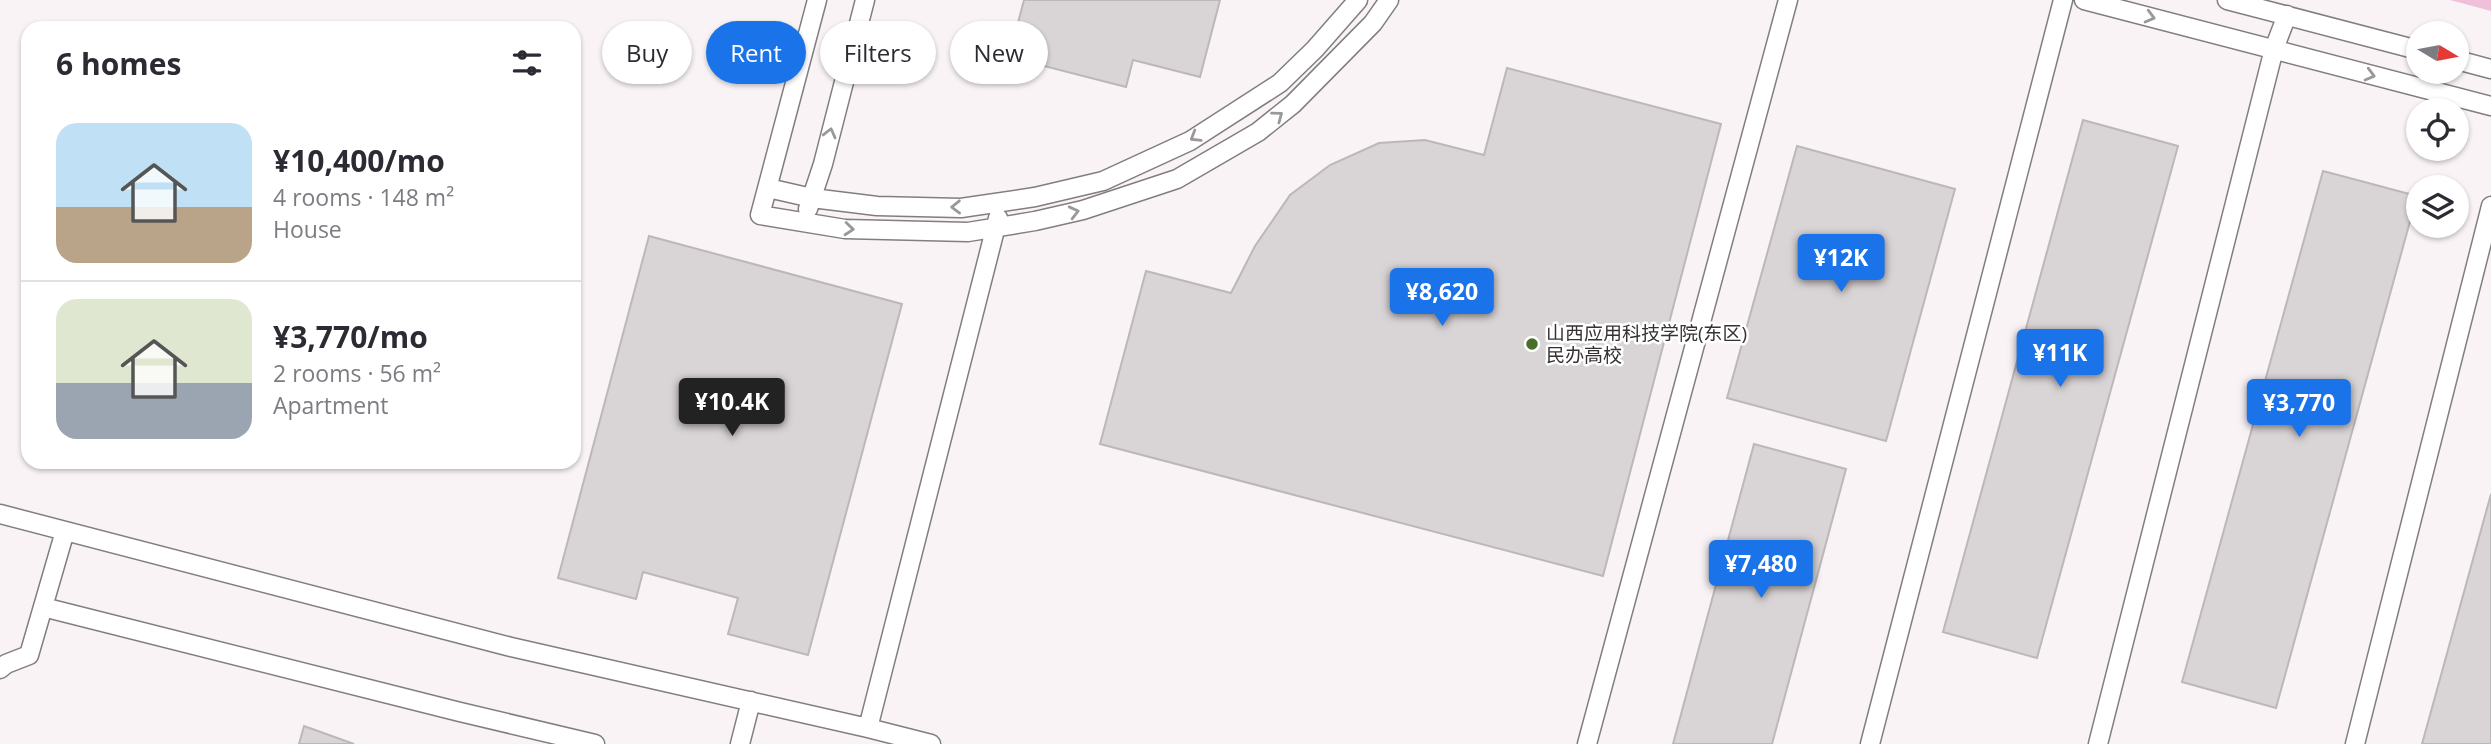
<!DOCTYPE html>
<html lang="en">
<head>
<meta charset="utf-8">
<style>
	body { margin:0; font-family:"Open Sans","Noto Sans SC",sans-serif; background:#f2f2f3; color:#2b2b33; height:100vh; display:flex; flex-direction:column; font-size:26px; white-space:nowrap }
	* { box-sizing:border-box; margin:0 }
	p { font-size:23px; color:#7c7c81 }
	.icon { flex:none; width:38px; height:38px; fill:none; stroke:currentColor; stroke-width:2; stroke-linecap:round; stroke-linejoin:round }
	.map { position:relative; flex:1; overflow:hidden }
	.drawer { position:absolute; left:21px; top:21px; width:560px; height:448px; display:flex; flex-direction:column; background:#fff; border-radius:21px; box-shadow:0 2px 5px #0004 }
	.drawer>* { flex:none }
	.banner { position:absolute; left:602px; top:21px; width:665px; height:63px; display:flex; gap:14px }
	.needle { width:46px; rotate:100deg }
	.fabs { position:absolute; left:2406px; top:21px; display:grid; gap:14px }
	.fabs a { display:grid; place-items:center; width:63px; height:63px; border-radius:50%; background:#fff; box-shadow:0 2px 5px #0004; font-size:35px }
	.price { position:absolute; translate:-50% -60px; padding:0 16px; border-radius:7px; background:#1a73e8; color:#fff; font-size:23px; line-height:46px; filter:drop-shadow(0 2px 4px #0008) }
	.price::after { content:''; position:absolute; left:50%; top:42px; width:21px; height:16px; margin-left:-10px; background:inherit; clip-path:polygon(0 0,100% 0,50% 100%) }
	.price.selected { background:#222; color:#fff }
	ul { padding:0; list-style:none }
	li { display:flex; align-items:center; gap:21px; height:175px; padding:0 35px }
	li+li { border-top:2px solid #e1e1e2 }
	li span { display:grid; place-items:center; flex:none; width:196px; height:140px; border-radius:21px; color:#555 }
	li>.icon { margin-inline-start:auto }
	span .icon { width:84px; height:84px; fill:#fffc; stroke-width:1 }
	li b { font-size:30px }
	h2 { display:flex; justify-content:space-between; align-items:center; height:84px; padding:0 35px; font-size:30px }
	.pill { padding:0 24px; border-radius:32px; background:#fff; box-shadow:0 2px 5px #0004; font-size:24px; line-height:63px }
	.pill.selected { background:#1a73e8; color:#fff }
	.map>svg:first-child { display:block }
	.green { fill:#f0c0db }
	.building { fill:#d9d4d6; stroke:#bcb7ba; stroke-width:2 }
	.lines { fill:none; stroke-linecap:round; stroke-linejoin:round }
	.service-casing { stroke:#827d80; stroke-width:21 }
	.service { stroke:#fff; stroke-width:18 }
	.oneway { stroke:#9a9899 }
	.poi-dot { fill:#486f2a; stroke:#fff; stroke-width:2.5 }
	.labels { text-anchor:middle; dominant-baseline:central; stroke-width:5; stroke-linejoin:round; paint-order:stroke }
	.poi-label { font-size:19px; fill:#343233; stroke:#fff; text-anchor:start }
</style>
</head>
<body>
<div class="map">
<svg width="2491" height="744" viewBox="0 0 2491 744">
	<rect width="100%" height="100%" fill="#f9f3f6"/>
	<path class="green" d="M2450,0H2491V11Z"/>
	<path class="building" d="M1024,0H1220L1200,77L1133,60L1126,87L1009,57Z
		M1507,68L1721,124L1603,576L1100,444L1146,271L1231,293L1255,246L1290,195L1330,165L1379,143L1425,140L1484,155Z
		M2083,120L2178,146L2037,658L1943,632Z
		M1797,146L1955,189L1886,441L1727,398Z
		M2323,171L2417,196L2276,708L2182,682Z
		M649,236L902,304L808,655L728,634L738,598L643,572L636,599L558,578Z
		M1754,444L1846,469L1772,744H1673Z
		M2491,494V744H2422Z
		M304,726L354,744H299Z"/>
	<g class="lines">
		<g class="service-casing">
			<path id="service" d="M817,0L760,215L845,229L968,232L1035,221L1083,210L1177,179L1258,132L1293,104L1373,23L1389,0
				M2084,0L2491,106
				M2227,0L2418,50
				M2457,60L2491,69
				M768,188L812,198L877,206L961,208L1035,197L1103,181L1190,141L1280,83L1315,49L1358,0
				M808,209L823,164L865,0
				M0,514L511,647L868,728
				M43,607L460,712L595,744
				M0,669L6,664L29,655L65,531
				M740,744L751,701
				M931,744L868,728L998,218
				M1587,744L1788,0
				M1870,744L2063,0
				M2098,744L2274,49L2287,15
				M2355,744L2491,206"/>
		</g>
		<use href="#service" class="service"/>
	</g>
	<defs><path id="oneway-chevron" d="M-2-3.5L2.5 0L-2 3.5" fill="none" stroke-width="1.6" stroke-linecap="round" stroke-linejoin="round" transform="scale(1.75)"/></defs>
	<g class="oneway">
		<use href="#oneway-chevron" transform="translate(2150 17) rotate(15)"/>
		<use href="#oneway-chevron" transform="translate(2370 75) rotate(15)"/>
		<use href="#oneway-chevron" transform="translate(1278 116) rotate(-37)"/>
		<use href="#oneway-chevron" transform="translate(830 133) rotate(-76)"/>
		<use href="#oneway-chevron" transform="translate(1195 137) rotate(149)"/>
		<use href="#oneway-chevron" transform="translate(956 207) rotate(179)"/>
		<use href="#oneway-chevron" transform="translate(1074 212) rotate(-14)"/>
		<use href="#oneway-chevron" transform="translate(849 229) rotate(5)"/>
	</g>
	<circle class="poi-dot" cx="1532" cy="344" r="7"/>
	<g class="labels">
		<g class="poi-label">
			<text x="1546" y="333">山西应用科技学院(东区)<tspan x="1546" dy="22">民办高校</tspan></text>
		</g>
	</g>
</svg>
<div class="fabs">
<a><svg class="needle" viewBox="-14 -14 28 28"><path d="M0-13l5 13h-10z" fill="#e53935"/><path d="M0 13l5-13h-10z" fill="#7c7c81"/></svg></a>
<a><svg class="icon" aria-label="locate" viewBox="0 0 24 24"><circle cx="12" cy="12" r="6"/><path d="M12 2v4M12 18v4M2 12h4M18 12h4"/></svg></a>
<a><svg class="icon" aria-label="layers" viewBox="0 0 24 24"><path d="M12 4l9 5-9 5-9-5zM3 14l9 5 9-5"/></svg></a>
</div>
<b class="price" style="left:1841px;top:294px">¥12K</b>
<b class="price" style="left:1442px;top:328px">¥8,620</b>
<b class="price" style="left:2060px;top:389px">¥11K</b>
<b class="price selected" style="left:732px;top:438px">¥10.4K</b>
<b class="price" style="left:2299px;top:439px">¥3,770</b>
<b class="price" style="left:1761px;top:600px">¥7,480</b>
<div class="banner">
<a class="pill">Buy</a>
<a class="pill selected">Rent</a>
<a class="pill">Filters</a>
<a class="pill">New</a>
</div>
<section class="drawer">
<h2>6 homes<svg class="icon" aria-label="filters" viewBox="0 0 24 24"><path d="M4 7h16M4 17h16"/><circle cx="9" cy="7" r="2"/><circle cx="15" cy="17" r="2"/></svg></h2>
<ul>
<li><span style="background:linear-gradient(#bfe0f5 60%,#b9a48a 0)"><svg class="icon" aria-label="home" viewBox="0 0 24 24"><path d="M3 11l9-7 9 7M6 9v11h12V9"/></svg></span><div><b>¥10,400/mo</b><p>4 rooms · 148 m²</p><p>House</p></div></li>
<li><span style="background:linear-gradient(#dfe7d0 60%,#9aa5b1 0)"><svg class="icon" aria-label="home" viewBox="0 0 24 24"><path d="M3 11l9-7 9 7M6 9v11h12V9"/></svg></span><div><b>¥3,770/mo</b><p>2 rooms · 56 m²</p><p>Apartment</p></div></li>
</ul>
</section>
</div>
</body>
</html>
